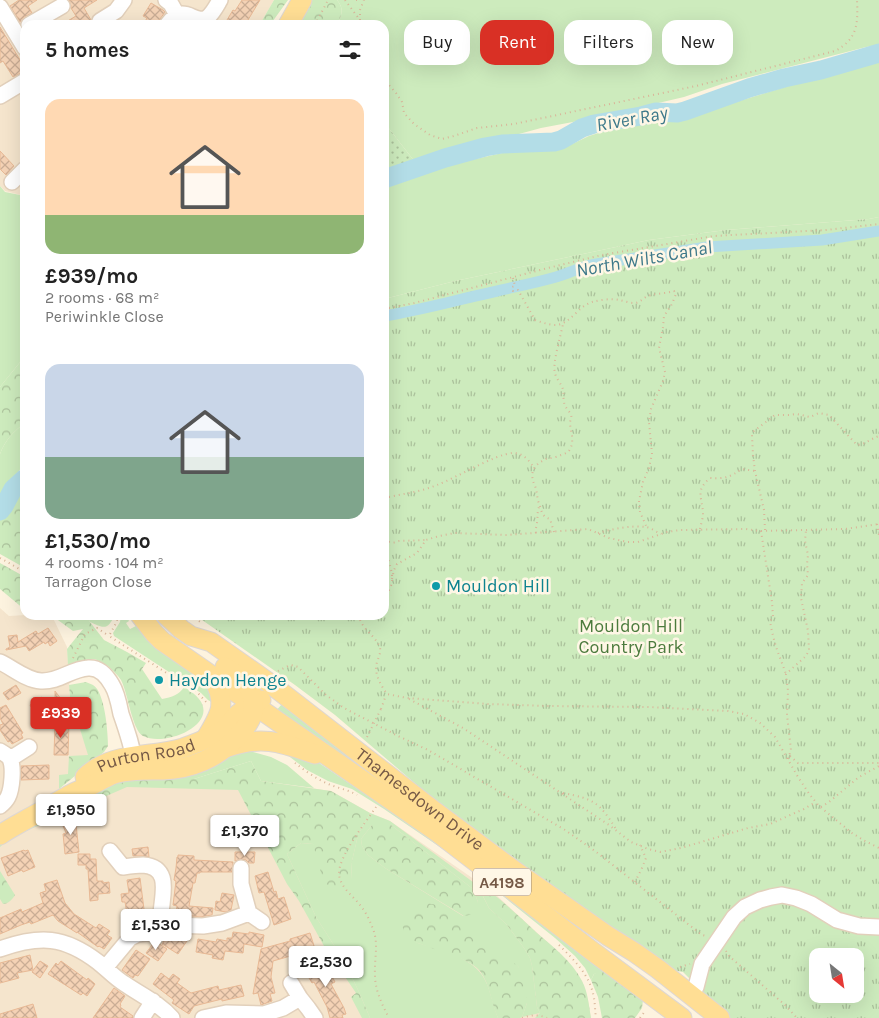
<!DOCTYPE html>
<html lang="en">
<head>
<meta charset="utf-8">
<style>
	body { margin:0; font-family:Karla,sans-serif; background:#f2f2f2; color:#222; height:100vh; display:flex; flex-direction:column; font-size:19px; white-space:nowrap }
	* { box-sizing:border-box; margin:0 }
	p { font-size:16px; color:#767676 }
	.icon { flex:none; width:28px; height:28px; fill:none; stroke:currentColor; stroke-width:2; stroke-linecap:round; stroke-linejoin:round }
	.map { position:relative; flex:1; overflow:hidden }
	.panel { position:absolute; left:20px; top:20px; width:369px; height:600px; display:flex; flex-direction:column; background:#fff; border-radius:15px; box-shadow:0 5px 20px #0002 }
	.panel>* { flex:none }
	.guide { position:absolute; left:404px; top:20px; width:400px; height:45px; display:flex; gap:10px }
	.needle { width:32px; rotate:150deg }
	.tools { position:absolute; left:809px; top:948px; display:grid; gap:10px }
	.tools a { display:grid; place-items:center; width:55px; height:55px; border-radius:10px; background:#fff; box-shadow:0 5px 20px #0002; font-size:25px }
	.price { position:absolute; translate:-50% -42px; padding:0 11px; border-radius:5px; background:#fff; color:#222; font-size:16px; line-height:32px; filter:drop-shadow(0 1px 2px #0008) }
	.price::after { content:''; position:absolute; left:50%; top:30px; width:15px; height:11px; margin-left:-8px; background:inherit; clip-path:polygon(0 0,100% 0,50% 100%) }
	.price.current { background:#d93025; color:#fff }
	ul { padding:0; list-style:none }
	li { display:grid; align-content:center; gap:10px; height:265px; padding:0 25px }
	li span { display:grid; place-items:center; height:155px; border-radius:15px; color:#555 }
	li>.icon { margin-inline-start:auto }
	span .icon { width:90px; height:90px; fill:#fffc; stroke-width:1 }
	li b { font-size:21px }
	h2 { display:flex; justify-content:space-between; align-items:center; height:60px; padding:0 25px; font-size:21px }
	.chip { padding:0 18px; border-radius:15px; background:#fff; box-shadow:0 5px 20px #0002; font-size:18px; line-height:45px }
	.chip.current { background:#d93025; color:#fff }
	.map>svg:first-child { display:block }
	.residential { fill:#f5e5cd }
	.grass { fill:#cdebbd; fill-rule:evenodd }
	.forest { fill:url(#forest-crowns) }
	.park { fill:url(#park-tufts); fill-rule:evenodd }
	.garden { fill:url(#garden-dots) }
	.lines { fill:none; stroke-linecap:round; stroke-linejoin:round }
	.canal { stroke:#b3dde7; stroke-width:11 }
	.river { stroke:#b3dde7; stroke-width:19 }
	.building { fill:url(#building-cross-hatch); stroke:#e8b995 }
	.minor-casing { stroke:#e2d0bb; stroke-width:18 }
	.major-casing { stroke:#ded7d3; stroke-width:21 }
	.path { stroke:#d9b599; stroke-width:2; stroke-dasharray:1 4; stroke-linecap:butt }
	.minor { stroke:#fff; stroke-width:15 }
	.major { stroke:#ffde94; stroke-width:19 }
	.path-bridge { stroke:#d9b599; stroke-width:2; stroke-dasharray:1 4; stroke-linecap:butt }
	.culture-dot { fill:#0f9aa8; stroke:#fff7e6; stroke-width:2 }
	.labels { text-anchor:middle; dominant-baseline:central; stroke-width:5; stroke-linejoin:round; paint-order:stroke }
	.shield { fill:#fff7e6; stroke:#9e8876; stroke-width:1 }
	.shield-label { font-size:16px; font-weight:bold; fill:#755946 }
	.culture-label { font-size:18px; fill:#0d838f; stroke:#fff7e6; text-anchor:start }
	.park-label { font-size:18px; fill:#4c7b3d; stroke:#fff7e6 }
	.street-label { font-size:18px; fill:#755946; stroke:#fff7e6 }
	.water-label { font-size:19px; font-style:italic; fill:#3e798a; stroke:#fff7e6 }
</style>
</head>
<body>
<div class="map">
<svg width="879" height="1018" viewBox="0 0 879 1018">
	<defs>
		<pattern id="forest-crowns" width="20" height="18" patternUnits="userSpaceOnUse" patternTransform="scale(1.25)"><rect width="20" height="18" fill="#cdebbd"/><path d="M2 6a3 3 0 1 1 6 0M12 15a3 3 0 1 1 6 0" fill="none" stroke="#abc19b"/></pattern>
		<pattern id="park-tufts" width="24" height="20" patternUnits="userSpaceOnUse" patternTransform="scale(1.25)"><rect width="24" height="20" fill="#cdebbd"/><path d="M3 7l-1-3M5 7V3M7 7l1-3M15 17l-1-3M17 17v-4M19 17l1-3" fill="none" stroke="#abc19b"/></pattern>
		<pattern id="garden-dots" width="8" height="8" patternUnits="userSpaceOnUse" patternTransform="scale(1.25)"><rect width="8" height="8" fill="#cdebbd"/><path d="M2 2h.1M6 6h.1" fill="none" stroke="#abc19b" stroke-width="1.8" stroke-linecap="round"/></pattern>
		<pattern id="building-cross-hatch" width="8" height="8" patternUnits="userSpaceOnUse" patternTransform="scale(1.25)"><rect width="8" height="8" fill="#f4d2b5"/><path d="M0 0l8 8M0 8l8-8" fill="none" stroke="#caad95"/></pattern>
	</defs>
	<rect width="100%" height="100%" fill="#fdf3df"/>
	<path class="residential" d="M0,0H274L260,24L257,23L255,25H25V196L5,191L0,186Z
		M0,608L9,616L25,615L52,616L67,647L70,697L91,762L59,789L0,825Z
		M139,778L261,781L331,791L370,813L390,821L494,893L558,952L570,965L582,981L588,1001L591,1018H0V841Z"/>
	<path class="grass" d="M337,0H879V45L866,47L722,84L684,97L594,118L541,128L415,162L384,122V25H338C341,14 345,10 337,0Z
		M868,62H879V217L869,219L726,230L649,240L455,281L384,299V190L391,186L449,165L511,151L568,146L589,136L608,130L693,115Z
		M0,186L5,192L25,196V356L0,387Z
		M25,423V464L9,482L0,499V454C5,440 14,431 25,423Z
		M86,615H115C107,631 104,628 90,622Z
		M121,615H126L129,621L126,623L130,629L136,626L149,641L206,681L213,703L208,700L201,693L114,636L113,633L120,622Z
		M282,704L563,917L585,935L275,712Z
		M252,747L253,752L271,757L287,765L314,788L261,781L251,761L194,779H178L176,776L235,751Z
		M286,754L316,761L389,810L459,858L604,972L594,974L591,980L585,968L575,956L555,938L453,856L384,809L352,789L328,781L307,770Z
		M370,813L390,821L477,885L489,908L507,925L524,948L530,958L532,966L537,1007L540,1013L522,1017L527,1003L518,966L414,942C438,949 474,957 485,980C491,992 493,1006 498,1018H370L359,992L344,961L316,917L287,854L301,843L313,844L351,879L352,861L358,835ZM372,825H391L473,889L478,902L463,916L385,868L368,855L362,846L361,839Z"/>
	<path class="forest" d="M274,0H288L270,25H255L257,22L260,24Z
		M311,0H337C345,10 341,14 338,25H298Z
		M25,356V423C14,431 5,440 0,454V387Z
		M25,485V568L0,554V511L15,494Z
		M0,563L25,577V610L0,589Z
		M51,615H86L90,622L104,640L127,652L146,663L142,669L162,699C172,697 179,695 184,687C237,717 168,749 143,736C132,730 128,693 121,680C118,675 112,670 108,666C104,664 99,660 94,659C86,658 76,664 68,666L67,649L83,629L73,631Z
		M86,682C88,683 91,684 93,685C105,692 108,733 108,746L104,752L59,789V775L68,774L69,756L88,755L70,697L69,685Z
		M251,761L261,781L331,791L370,813L358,835L352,861L351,879L342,887L324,884L313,844L301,843L287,854L316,917L344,961L359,992L370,1018H362L351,997L356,993L324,946L299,901L287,884L238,790L127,787L10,838L0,847V842L110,782L139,778L194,779Z
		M378,821L391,825L473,889L478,902C474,912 474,915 464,916L385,868L368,855L362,846L361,839L372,825Z
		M0,871L15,895C13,899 8,904 3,904L0,899Z
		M475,880C497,896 517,914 537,933C553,947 572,961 582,981C588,992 589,1006 591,1018H535L540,1013L537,1007L532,966L530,958L524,948L507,925L489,908Z
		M426,903L437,905L450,914L518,966L527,983V1003L522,1017L520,1018H498C491,1003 490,984 480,971C463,952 414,949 404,932C403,929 402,924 402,921L412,909Z
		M598,972H604L643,1000L642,1008L635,1018H602L598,997L591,980L594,974Z"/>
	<path class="park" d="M879,217V1018H729L683,972L665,969L478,837L335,715L295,685L195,615H384V299L455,281L649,240L726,230L869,219ZM818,956H855V994H818Z"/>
	<path class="garden" d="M384,122L415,162L384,174Z"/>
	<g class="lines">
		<path class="canal" d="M384,316C421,310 456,300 493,292C514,287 535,283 556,277C570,273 582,266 596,264L707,247L822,240L879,231"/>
		<path class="river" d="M384,179L445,158L485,147L502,144L554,142L561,140L582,128L594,124L641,116L656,112L677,113L685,111L749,88L784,78L821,70L879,53
			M0,511L4,506L13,489L25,478"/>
	</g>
	<path class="building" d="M19,0H37L28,6L32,13L24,17L20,22L10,6Z
		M69,0H97L84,8L91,20L92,25H61L76,16L71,8V6Z
		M242,0H260L245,25H224L233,10L235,11Z
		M151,3L163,10L165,12L160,19L158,25H143L147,18L143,16Z
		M0,27L25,68V71L13,77L3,61L0,63Z
		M0,151L14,166L6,175L0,169Z
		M48,628L57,641L50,646L48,642L45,644L44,642L29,651L26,646L6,650V649L10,647L8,636L17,635L18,642L36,631L38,634Z
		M16,685L21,693L8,700L3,693Z
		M55,691L67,707L55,714Z
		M42,697L49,708L36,715L30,705Z
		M6,705L23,733L21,734L23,738L12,744L10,741L8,742L0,730V725L3,724L0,718V708Z
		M55,723L69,724L68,755H54Z
		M49,765V779L21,780V766Z
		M75,815L79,852L65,854L63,834L66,833L61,821Z
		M148,847L149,857L143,856H133L132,849Z
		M24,850L25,851L28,850L35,867L23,872L22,870L8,876L1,858Z
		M235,852H255L254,863H249L246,860L241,859L235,861Z
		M78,854H90V859H96L97,881H103V883L109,882L110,893L98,894V900L90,901L88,869H86V865H78Z
		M178,855L194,856V860L233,862L232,872H200V873H197L195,883H193L189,906L213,908L212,915L200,917L176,914L177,906L173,905L176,881L174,880L176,868L177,857H178Z
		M268,872L274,892L276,891L278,899L284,897L291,919L274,925L264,892L259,893L255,876Z
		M140,878L145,917L128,920L125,902H122L121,894L129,893L127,880Z
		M57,880L65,903L74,914L96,928L99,924L110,931L107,935L112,938L104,949L99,946L98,947L77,932V933L58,921L53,915L31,924L30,922L21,925L0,934V918L21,909L22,912L43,903L40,893L46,891L44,884Z
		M222,893L234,895L231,910L226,912L215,910L216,901L220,902Z
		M233,932L249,934V932L264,935L262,947L244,944L243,953L225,951L223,960L212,958L213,955L196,952L198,939L216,942L217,939L227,941V938H232Z
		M310,933L315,949L273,961L271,977L275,993L270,994L272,1001L261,1005L258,993L253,994L261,949L290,941V939Z
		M169,934H173L177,937L179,935H185L189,938L178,954L162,944Z
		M155,941L167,949L158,961L146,953Z
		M136,950L150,959L138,976L135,975L133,978L122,970Z
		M30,955L33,970L17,973L19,978L0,983V963Z
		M322,958L335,982L331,984L344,1008L346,1014L342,1015L343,1018H330L327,1007L314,982L312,983L303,968Z
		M40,961L48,966L40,978L32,972Z
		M61,961L87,980L88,978L95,984L87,996L83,993L81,995L48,974L56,963L58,965Z
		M161,973L169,979L173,974L180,979L177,983L191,993L218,986L219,990L241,985L244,996L222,1001V999L194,1006L189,1014L172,1003L174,1000L153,984Z
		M114,988L125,996L120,1004L121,1005L120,1007L133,1016V1018H93Z
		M33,1004L37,1018H0V1014Z"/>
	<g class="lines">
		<g class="minor-casing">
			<path id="minor" d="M166,0L171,4L176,13
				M0,7L25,48
				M100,21L116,11L124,0
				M29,25L62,6
				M167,25C185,0 194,27 208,17C213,13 217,5 220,0
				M0,96L25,81
				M12,182L25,169
				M0,662C13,668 26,680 41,681C59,682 71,669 88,668C99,667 107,676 112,685C117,693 119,704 121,714C127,731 133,748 135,766
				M0,751C3,753 8,755 10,759C14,767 12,789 8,797C6,801 4,803 0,806
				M10,759L29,747
				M110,851L123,867C130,866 137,865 143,865C172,867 162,895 161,914C161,918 162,922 162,926
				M241,868V884L249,913L262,922
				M0,949C40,935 64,936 98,962C107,969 115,978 125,984C141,995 159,1003 172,1018
				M105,968L130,938L138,934L153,932L162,926L169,925L203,926L222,923L249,913
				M692,995L696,987L702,964L734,917L745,907L760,900L771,897L782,895L796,898L811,904L837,920L859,926L879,927
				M300,998L308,1008L315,1018
				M142,1018L153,1001
				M203,1018L226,1013L264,1014L283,1008L300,998L291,983"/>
		</g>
		<g class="major-casing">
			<g id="major">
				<path d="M288,25L302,0"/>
				<path d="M140,615L154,633L162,641L437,832L592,951L682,1018"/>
				<path id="s1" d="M166,615L181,629L191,636L211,642L268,682L433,810L515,871L608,936L634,952L658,969L720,1018"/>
				<path d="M206,738C222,712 227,703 212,676"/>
				<path d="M228,747C263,735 282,743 315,754"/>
				<path id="s2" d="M85,777C112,751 150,758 183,748C194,744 217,736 225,728C229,725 232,720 235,717C242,709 252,705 261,700"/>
				<path d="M0,835C12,827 24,821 36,814C46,809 56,802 66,797C73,792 82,789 90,786C98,782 106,777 114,774C129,769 147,770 163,770C191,769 218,758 237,737C244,730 251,721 253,712C256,687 243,679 225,667"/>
			</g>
		</g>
		<path class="path" d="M345,0L360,20
			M356,0H359
			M315,25L328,0
			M360,25V10L364,0
			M384,77L388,84L396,93L402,102L404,113L414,124L430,135L442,139L454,136L477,128L514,124L696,86L835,51C858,39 858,23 857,0
			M513,278L515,286L512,287L513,291L518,290L535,320C555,327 561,328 576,313C581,308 586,304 592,302C600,300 611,298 619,300C624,301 629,303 634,303C640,303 643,298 648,296C656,293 665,294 674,291L676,294L672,304L664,316L663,327L659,348L665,372L663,381L651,409L649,422L652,454L649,468L643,482L639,501L640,512L647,528
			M384,309L414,303L548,268L602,255L714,236L826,230L879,224
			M384,498C402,494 420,492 437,485C456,478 495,454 513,453C523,453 529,460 534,468
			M877,524L879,535
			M700,529C701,524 703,518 703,513C702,496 695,491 710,478C725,479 730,477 742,469L755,471
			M765,530L764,510L755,471L753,455L752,435L754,431L775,415H788L797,414L810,417L819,413L829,415L857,445C866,444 870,439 879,436
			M761,531L772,602L773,617L770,621L772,632L776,647L786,674
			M554,532L550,519C540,516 542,509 538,501C537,496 537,491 535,486C529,473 533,465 546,459C551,458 557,457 561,455C565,454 569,452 570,449C575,440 570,431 570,422C571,418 572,419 571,415C569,410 564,407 564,401C563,398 564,394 563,390C562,384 556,379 555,373C552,364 561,335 563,324
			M536,533C535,529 537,526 537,522C538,516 537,512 539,507
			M598,533C612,529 632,525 646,527C652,528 656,532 661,534
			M384,540C389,542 394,544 399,541L426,540
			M384,546C388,561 400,584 384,595
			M0,558L25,572
			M392,579L394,570L397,564L417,553L426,540L439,536L455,533L506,535L588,529L609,538L628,542H638L667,532L680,530L746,529L760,531L845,529L879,524
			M119,615L115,625L109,636L187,686L197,692L207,703
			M191,615L203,624
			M359,615C360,627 373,634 379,645C383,653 376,660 376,668C376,677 382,687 387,694L407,698L488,704L547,706L650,707L728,711L744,714L760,723L775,737L798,777L810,795L819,806L852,833L865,841L879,848
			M73,658L85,634L97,628L109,636
			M278,671L288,666L291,665L298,667L326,695L344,708L398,736L428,750L565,830L595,851L702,935L706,936
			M409,699L463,728L609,825L631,842L648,849L660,852L681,848L748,828L770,824L804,809L816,802
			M381,709L386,695
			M790,756L798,763H879
			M788,759L791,750L787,715L788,691L786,674L806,656L809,650L808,631L801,598L802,583L808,575L807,564L808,555L805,541L806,530
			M295,763C304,770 315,778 326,783C336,788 347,789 357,795
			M563,793C594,799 599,802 616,829
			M376,807C366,822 338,857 339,874C340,887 353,896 360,905C366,912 370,921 373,929C379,944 374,960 375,975C375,991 382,1004 389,1018
			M821,807L829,802L859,777L879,766
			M635,882L642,868L646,858L640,845
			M559,945C575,961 590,975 594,998C595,1004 595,1011 596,1018
			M726,951L729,956L785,1005L797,1018
			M680,967L690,964
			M522,1018C531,1015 538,1014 547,1018
			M640,1018L646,1010"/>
		<use href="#minor" class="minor"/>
		<use href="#major" class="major"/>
		<path class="path-bridge" d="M367,737L381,709"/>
	</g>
	<g class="culture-dot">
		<circle cx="436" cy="586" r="5"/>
		<circle cx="159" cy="680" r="5"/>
	</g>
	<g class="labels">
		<rect class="shield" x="473" y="868.5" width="58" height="27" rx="4"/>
		<g class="shield-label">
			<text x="502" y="882">A4198</text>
		</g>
		<g class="culture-label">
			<text x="446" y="586">Mouldon Hill</text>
			<text x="169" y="680">Haydon Henge</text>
		</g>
		<g class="park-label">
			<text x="631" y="626">Mouldon Hill<tspan x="631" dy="21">Country Park</tspan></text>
		</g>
		<g class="street-label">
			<text stroke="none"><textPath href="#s2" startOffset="66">Purton Road</textPath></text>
			<text stroke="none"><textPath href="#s1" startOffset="315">Thamesdown Drive</textPath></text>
		</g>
		<g class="water-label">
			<text transform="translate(632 119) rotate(-10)">River Ray</text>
			<text transform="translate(644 259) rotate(-10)">North Wilts Canal</text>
		</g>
	</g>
</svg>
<div class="tools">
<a><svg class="needle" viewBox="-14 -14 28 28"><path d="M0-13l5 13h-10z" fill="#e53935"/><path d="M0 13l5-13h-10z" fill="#767676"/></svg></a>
</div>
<b class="price current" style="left:61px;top:739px">£939</b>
<b class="price" style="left:71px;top:836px">£1,950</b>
<b class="price" style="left:245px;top:857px">£1,370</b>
<b class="price" style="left:156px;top:951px">£1,530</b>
<b class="price" style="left:326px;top:988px">£2,530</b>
<div class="guide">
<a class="chip">Buy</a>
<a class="chip current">Rent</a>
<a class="chip">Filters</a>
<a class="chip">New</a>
</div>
<section class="panel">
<h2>5 homes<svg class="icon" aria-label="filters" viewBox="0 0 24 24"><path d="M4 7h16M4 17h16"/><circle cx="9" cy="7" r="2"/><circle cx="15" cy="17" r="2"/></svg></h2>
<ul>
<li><span style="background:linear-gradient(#ffd9b3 75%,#8fb573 0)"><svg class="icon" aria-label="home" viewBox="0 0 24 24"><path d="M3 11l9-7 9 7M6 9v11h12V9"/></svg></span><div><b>£939/mo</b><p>2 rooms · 68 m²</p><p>Periwinkle Close</p></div></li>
<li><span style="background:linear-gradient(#c9d6e8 60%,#7fa58c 0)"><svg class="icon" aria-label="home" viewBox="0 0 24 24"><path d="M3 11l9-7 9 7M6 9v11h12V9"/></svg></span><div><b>£1,530/mo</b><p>4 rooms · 104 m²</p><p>Tarragon Close</p></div></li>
</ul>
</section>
</div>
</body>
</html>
